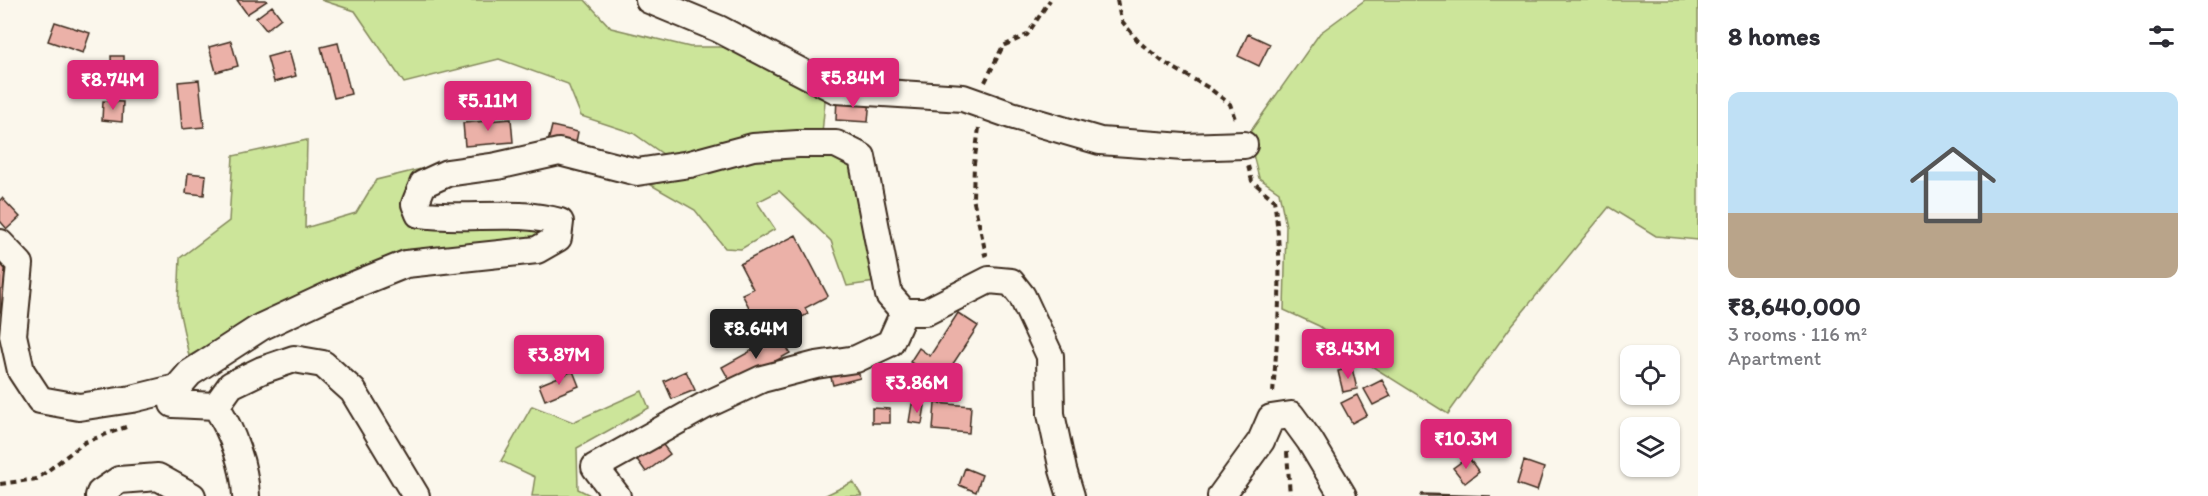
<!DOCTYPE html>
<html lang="en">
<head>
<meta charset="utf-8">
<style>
	body { margin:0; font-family:Itim,sans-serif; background:#f2f2f3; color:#2b2b33; height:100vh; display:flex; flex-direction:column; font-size:22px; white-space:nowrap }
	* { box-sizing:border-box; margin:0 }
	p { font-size:20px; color:#7c7c81 }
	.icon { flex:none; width:33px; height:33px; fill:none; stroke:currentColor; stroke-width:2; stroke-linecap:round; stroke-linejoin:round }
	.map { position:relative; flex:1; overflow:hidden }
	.details { display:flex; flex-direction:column; background:#fff; width:510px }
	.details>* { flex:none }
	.fabs { position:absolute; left:1620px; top:345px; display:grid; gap:12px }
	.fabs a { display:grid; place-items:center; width:60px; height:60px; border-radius:12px; background:#fff; box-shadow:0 2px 4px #0004; font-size:30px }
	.price { position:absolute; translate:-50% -51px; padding:0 14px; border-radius:6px; background:#db2777; color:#fff; font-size:20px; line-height:39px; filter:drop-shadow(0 2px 3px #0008) }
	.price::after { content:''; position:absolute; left:50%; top:36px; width:18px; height:14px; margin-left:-9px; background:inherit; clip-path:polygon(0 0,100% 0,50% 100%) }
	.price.on { background:#222; color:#fff }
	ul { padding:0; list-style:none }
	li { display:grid; align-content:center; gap:12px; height:318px; padding:0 30px }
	li span { display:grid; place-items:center; height:186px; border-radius:12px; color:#555 }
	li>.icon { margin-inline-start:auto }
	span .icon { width:108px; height:108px; fill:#fffc; stroke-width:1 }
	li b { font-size:26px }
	h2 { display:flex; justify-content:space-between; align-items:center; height:72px; padding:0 30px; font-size:26px }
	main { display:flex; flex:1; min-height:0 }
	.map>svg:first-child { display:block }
	.green { fill:#cce59a; stroke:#84885c; stroke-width:1.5 }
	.building { fill:#ebb1a8; stroke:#3b2a1e; stroke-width:1.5 }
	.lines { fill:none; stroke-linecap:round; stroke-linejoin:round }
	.minor-casing { stroke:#3b2a1e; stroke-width:30 }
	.path { stroke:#3b2a1e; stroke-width:4; stroke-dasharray:6 4.5; stroke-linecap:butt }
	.minor { stroke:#fbf7ec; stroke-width:26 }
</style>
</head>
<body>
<main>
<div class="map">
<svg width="1698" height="496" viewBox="0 0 1698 496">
	<rect width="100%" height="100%" fill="#fbf7ec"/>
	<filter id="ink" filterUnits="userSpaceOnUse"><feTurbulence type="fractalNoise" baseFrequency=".0167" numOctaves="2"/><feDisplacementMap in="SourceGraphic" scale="12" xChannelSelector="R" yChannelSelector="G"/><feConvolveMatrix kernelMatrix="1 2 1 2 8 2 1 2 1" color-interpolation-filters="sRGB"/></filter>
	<g filter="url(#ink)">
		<path class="green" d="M321,0H585L611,28L690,47H730L826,90L822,134L670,159L633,133L581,116L568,84L499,59L404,83L355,11Z
			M1365,0H1698V240L1656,236L1609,207L1512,325L1448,414L1365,362L1319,326L1284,310L1286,226L1279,192L1259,178L1248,135L1320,33Z
			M307,140L305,228L356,213L376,180L421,169L406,189V209L550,228L540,239L255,320L189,356L178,305L180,258L229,221L233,156Z
			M759,155H840L855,168L875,282L847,286L831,241L779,191L757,202L775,229L741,249L725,248L695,210L651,185Z
			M642,391L649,408L577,448L578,489L592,496H532L535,477L501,461L532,406L573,422Z
			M853,482L862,496H824Z"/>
		<path class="building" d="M237,0H266L267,1L247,14Z
			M272,6L281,18L266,30L256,18Z
			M55,22L90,33L83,53L48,41Z
			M1248,34L1270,44L1259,66L1238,56Z
			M231,41L238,66L216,72L209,47Z
			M338,43L351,94L334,98L321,47Z
			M289,51L296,76L274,82L267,57Z
			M111,56H124V83H112Z
			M199,80L204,127L182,129L178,82Z
			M837,96L870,98L868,122L836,120Z
			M103,101L123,102L122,122L102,120Z
			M511,119L513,142L465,146L463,123Z
			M552,126L578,132L575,147L548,142Z
			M188,173L206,175L204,195L186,193Z
			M2,198L20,217L7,229L0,221V200Z
			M796,235L828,296L805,308L808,314L775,331L770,321L759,326L742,294L753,289L740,264Z
			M0,258L11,259L5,312H0Z
			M958,313L978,326L941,382L910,362L919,348L930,356Z
			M780,335L790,353L732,385L722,367Z
			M856,363L860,378L833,385L829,370Z
			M1352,368L1357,389L1343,392L1338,371Z
			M573,371L579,386L545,400L539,385Z
			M686,371L695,390L672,399L664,381Z
			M1382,380L1391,396L1373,405L1364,389Z
			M1357,395L1367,415L1352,423L1341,403Z
			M935,403L971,406L969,433L933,430Z
			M912,404L925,406L922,424L909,422Z
			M872,408L890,409V423H872Z
			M657,437L670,454L646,472L633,454Z
			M1468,457L1479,472L1465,483L1453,468Z
			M1524,461L1544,468L1537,491L1517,484Z
			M965,468L982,475L976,492L959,485Z
			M1422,494L1491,496H1421Z"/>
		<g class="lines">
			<g class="minor-casing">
				<path id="minor" d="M649,0L719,29L836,90L963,98L1011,115L1100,141L1184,147L1244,145
					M0,243L20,264L13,335L21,371L40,400L79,407L132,399L177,388
					M216,406L231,385L262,370L294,359L323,364L353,391L416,496
					M99,496L100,493L119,480L158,477L192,496
					M246,496C245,466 232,431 216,406L173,404L177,388L190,373L261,327L332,294L406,264L537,250L558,238L560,222C514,209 466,221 419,214L415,204L423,184L447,173L497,166L559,152L637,172L690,164L753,147L798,144H836L862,157L889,295L904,312H926L989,280L1011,282L1022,296L1050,356L1051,414L1063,470L1071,496
					M617,496L595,467L704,406L762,379L816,365L856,359L890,343L904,312
					M1221,496L1261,441L1271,418L1291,415L1310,441L1343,496"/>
			</g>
			<path class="path" d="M1117,0L1121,20L1139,42L1163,62L1209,88L1230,104L1236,122
				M985,82L1003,46L1027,35L1050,0
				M979,128L974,164L973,198L986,254L983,255
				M1248,166L1252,181L1274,200C1284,264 1278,329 1273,393
				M1287,452L1290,496
				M0,484L37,479L85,442L126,427"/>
			<use href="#minor" class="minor"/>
		</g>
	</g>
</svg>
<div class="fabs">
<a><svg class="icon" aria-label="locate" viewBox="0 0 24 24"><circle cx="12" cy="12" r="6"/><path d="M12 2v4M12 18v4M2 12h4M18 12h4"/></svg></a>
<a><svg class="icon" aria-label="layers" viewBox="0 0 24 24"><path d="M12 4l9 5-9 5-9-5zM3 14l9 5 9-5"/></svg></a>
</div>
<b class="price" style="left:853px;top:109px">₹5.84M</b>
<b class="price" style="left:113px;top:111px">₹8.74M</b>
<b class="price" style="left:488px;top:132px">₹5.11M</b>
<b class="price on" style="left:756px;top:360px">₹8.64M</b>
<b class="price" style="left:1348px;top:380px">₹8.43M</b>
<b class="price" style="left:559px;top:386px">₹3.87M</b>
<b class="price" style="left:917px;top:414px">₹3.86M</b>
<b class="price" style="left:1466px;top:470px">₹10.3M</b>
</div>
<section class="details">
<h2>8 homes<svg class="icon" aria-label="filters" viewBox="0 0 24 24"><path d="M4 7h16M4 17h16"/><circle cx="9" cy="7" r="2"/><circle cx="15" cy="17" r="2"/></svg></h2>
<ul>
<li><span style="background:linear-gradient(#bfe0f5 65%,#b9a48a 0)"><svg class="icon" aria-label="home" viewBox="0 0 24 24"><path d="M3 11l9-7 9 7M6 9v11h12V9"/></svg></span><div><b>₹8,640,000</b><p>3 rooms · 116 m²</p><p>Apartment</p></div></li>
</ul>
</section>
</main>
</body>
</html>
